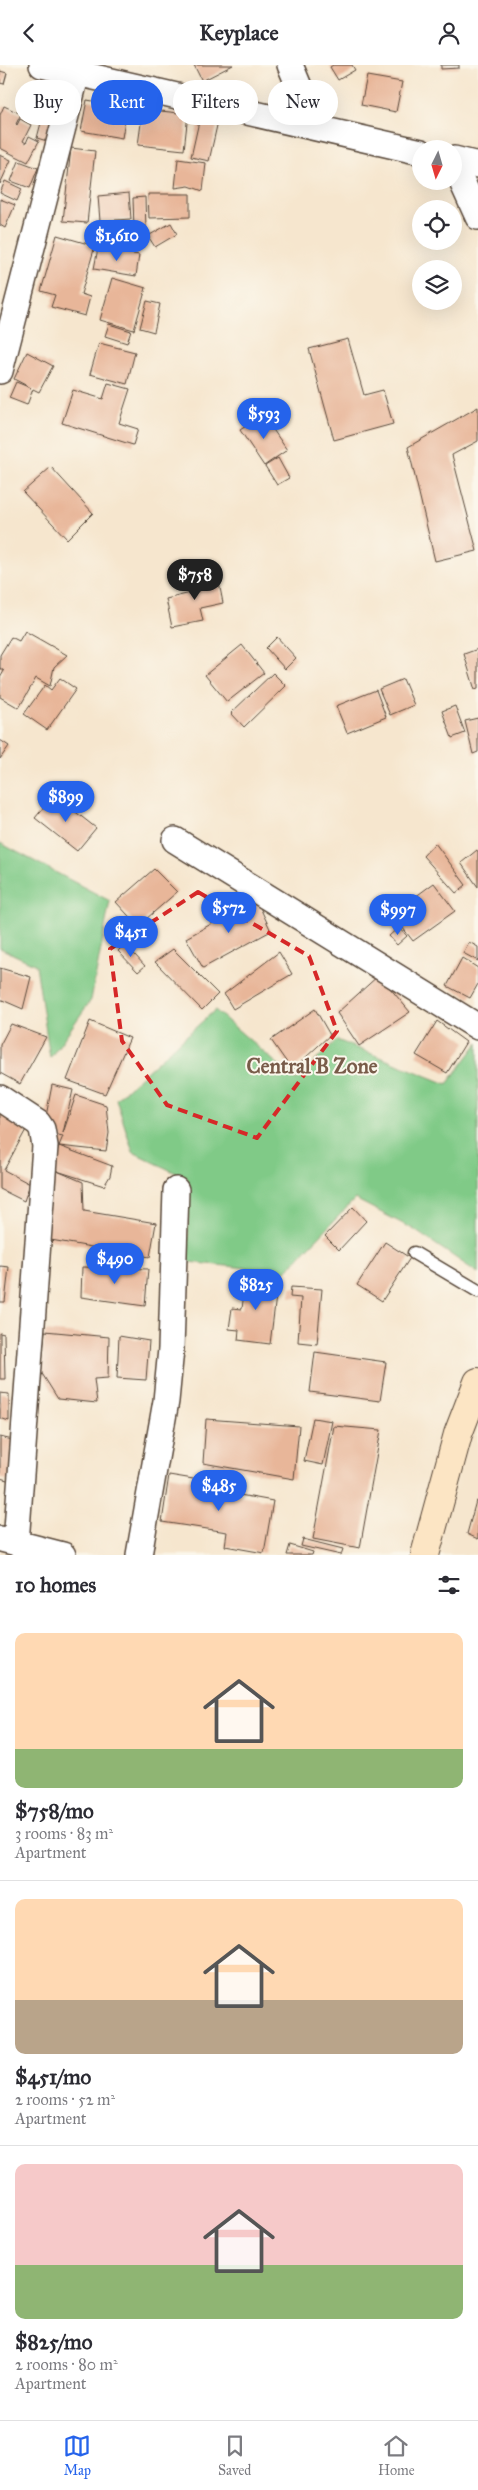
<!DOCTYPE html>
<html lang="en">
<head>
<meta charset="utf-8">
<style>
	body { margin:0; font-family:"IM FELL Great Primer",serif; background:#f7f7f7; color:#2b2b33; height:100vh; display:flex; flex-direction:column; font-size:19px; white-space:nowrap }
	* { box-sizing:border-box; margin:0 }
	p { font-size:16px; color:#7c7c81 }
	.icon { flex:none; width:28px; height:28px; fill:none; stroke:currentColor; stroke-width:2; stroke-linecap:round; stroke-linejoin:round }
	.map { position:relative; height:1490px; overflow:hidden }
	.panel { display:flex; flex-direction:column; background:#fff; flex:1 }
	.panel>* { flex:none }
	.guide { position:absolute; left:15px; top:15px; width:449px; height:45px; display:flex; gap:10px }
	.needle { width:32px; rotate:185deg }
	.fabs { position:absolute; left:412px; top:75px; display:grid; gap:10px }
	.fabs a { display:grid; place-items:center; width:50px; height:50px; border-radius:50%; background:#fff; box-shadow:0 5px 20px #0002; font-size:25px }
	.price { position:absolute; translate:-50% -42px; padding:0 11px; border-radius:18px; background:#2563eb; color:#fff; font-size:16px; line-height:32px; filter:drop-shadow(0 1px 2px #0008) }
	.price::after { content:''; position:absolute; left:50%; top:30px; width:15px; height:11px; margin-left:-8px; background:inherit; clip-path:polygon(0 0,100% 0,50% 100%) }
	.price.current { background:#222; color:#fff }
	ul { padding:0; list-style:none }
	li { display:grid; align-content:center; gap:10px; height:265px; padding:0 15px }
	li+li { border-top:1px solid #e1e1e2 }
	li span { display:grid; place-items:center; height:155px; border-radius:10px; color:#555 }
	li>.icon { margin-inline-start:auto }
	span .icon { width:90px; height:90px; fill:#fffc; stroke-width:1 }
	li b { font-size:21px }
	h2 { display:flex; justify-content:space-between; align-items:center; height:60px; padding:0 15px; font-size:21px }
	.pill { padding:0 18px; border-radius:22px; background:#fff; box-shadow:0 5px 20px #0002; font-size:18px; line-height:45px }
	.pill.current { background:#2563eb; color:#fff }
	header { display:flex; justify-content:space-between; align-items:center; height:65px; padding:0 15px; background:#fff; font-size:22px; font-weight:700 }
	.menu { display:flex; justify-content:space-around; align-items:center; height:70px; border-top:1px solid #e1e1e2; background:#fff; font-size:14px; color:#7c7c81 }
	.menu a { display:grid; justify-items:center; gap:2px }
	.menu .current { color:#2563eb }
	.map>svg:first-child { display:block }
	.green { fill:#80ca87; stroke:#5e7a52 }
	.building { fill:#e8b699 }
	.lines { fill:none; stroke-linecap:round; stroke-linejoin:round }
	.lane-casing { stroke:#574638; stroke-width:15 }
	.street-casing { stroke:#574638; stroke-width:28 }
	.secondary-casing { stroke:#574638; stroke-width:30 }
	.lane { stroke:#fff; stroke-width:12 }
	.street { stroke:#fff; stroke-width:25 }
	.secondary { stroke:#fce5c4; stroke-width:28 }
	.marked { fill:none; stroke:#d62828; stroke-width:4; stroke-dasharray:10 6; stroke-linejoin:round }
	.labels { text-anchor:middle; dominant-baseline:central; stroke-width:4; stroke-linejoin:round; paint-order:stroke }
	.quarter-label { font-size:21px; font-weight:bold; fill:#785b49; stroke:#fbf7ec }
</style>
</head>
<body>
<header><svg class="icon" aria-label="back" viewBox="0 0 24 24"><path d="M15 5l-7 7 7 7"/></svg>Keyplace<svg class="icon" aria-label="person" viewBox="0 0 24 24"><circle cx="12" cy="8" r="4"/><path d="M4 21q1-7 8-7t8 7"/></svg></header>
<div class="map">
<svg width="478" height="1490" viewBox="0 0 478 1490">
	<rect width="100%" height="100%" fill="#fbf7ec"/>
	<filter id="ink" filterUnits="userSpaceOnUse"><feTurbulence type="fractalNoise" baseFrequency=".02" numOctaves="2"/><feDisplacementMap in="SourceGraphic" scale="10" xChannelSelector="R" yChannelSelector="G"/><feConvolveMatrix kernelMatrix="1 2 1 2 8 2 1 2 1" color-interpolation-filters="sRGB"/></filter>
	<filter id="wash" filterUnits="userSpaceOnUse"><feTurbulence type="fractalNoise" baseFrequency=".0096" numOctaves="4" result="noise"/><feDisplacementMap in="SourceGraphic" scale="20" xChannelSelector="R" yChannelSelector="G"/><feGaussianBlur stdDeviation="1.12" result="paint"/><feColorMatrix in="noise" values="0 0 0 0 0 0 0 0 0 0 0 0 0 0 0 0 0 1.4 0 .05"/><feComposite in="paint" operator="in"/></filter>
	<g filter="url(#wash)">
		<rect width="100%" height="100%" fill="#f6e6ce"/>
		<path class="green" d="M0,778L110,836L91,935L50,993L36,900L0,883Z
			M215,945L296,1015L337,975L447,1019L478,978V1208L413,1164L355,1134L285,1207L188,1197V1114L133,1087L116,1034Z"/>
		<g id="blocks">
			<path class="building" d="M194,0H233L202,16Z
				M333,0H352L355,5L338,15L330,2Z
				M441,0H459V3L441,4Z
				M0,6L7,8L4,19L0,18Z
				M367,11L402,17L396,47L361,40Z
				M45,21L61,29L49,51L34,44Z
				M87,35L127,42L122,73L81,66Z
				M4,41L21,49L16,59L17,60L20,54L31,60L23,76L26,78L29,71L39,76L28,97L0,83V50Z
				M143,44L188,49L184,85L138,80Z
				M200,52L218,56L209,96L191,92Z
				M42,54L52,57L47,76L37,73Z
				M71,83L95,86L87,158L63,156Z
				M0,90L11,95L0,119Z
				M178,94L206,98L203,126L189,121L175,123Z
				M19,96L38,103L30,123L11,116Z
				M5,116L22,124L17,136L0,128Z
				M129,128L131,154L100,156L98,131Z
				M148,129H190V152L149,153Z
				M145,132L146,165H134L133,133Z
				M0,134L15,140L5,163L0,160Z
				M171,158L177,169L155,182L148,171Z
				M57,170L95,181L81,229L90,232L85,251L51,242L55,230L41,226Z
				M98,183L139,190L136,211L94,204Z
				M112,213L146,223L134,265L100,255Z
				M147,236L160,239L154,267L140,263Z
				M109,259L131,266L127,278L105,271Z
				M348,274L364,330L383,325L393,359L334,375L309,284Z
				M99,278L135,287L127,319L90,309Z
				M27,287L53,301L39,327L33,324L27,340L9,333L16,317L31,323L14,314Z
				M108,318L130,324L119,358L138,364L133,380L62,358L73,325L103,334Z
				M478,342V376L452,390L477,486L435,496L408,382Z
				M263,350L287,385L264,401L240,365Z
				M278,393L289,413L277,420L265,401Z
				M51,402L93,448L67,474L23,427Z
				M217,507L223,538L200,543L203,556L172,562L166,534L199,526L195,511Z
				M25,566L67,590L54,602L50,621L36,613L19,643L0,632V613L4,606L0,603V590L11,572L19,576Z
				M277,572L296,593L285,604L266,583Z
				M242,580L264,608L227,637L205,610Z
				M478,584V624L475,625L464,589Z
				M273,608L286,621L244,662L231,648Z
				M60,613L76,624L47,665L24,649L45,620L51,625Z
				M403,614L414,640L390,650L379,624Z
				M376,625L386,652L347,668L336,641Z
				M455,641L465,668L452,673L442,646Z
				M478,653V687L473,689L465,656Z
				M0,675L9,681L0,694Z
				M54,730L96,763L77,786L35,753Z
				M435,778L466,820L456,828L423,791Z
				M477,785L478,787V822L461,798Z
				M154,804L177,827L138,861L116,837Z
				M434,818L455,846L413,876L392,849Z
				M256,834L271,866L203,903L186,873Z
				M399,862L407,871L397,880L389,871Z
				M469,877L478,882V896L463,888Z
				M125,879L145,901L138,907L118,886Z
				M173,884L218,929L202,945L155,897Z
				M279,887L292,909L233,944L224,929Z
				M462,893L478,903V919L470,933L447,921Z
				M0,903L31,912L23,944L0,934Z
				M379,910L410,947L359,981L337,948Z
				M315,944L330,970L292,1005L271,975Z
				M90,956L130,973L105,1029L67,1015Z
				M437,956L466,977L447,1008L416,990Z
				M11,959L46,972L20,1019L0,1008V980Z
				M52,1020L73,1025L63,1068L76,1030L106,1040L109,1068L106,1086L59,1081L112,1101L110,1111L104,1121L57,1106L83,1117L84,1146L156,1158L150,1192L39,1173L52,1104L59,1081L63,1071L43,1067Z
				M0,1047L28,1061L4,1105L30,1119L24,1136L0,1124Z
				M353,1142L366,1156L339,1185L325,1171Z
				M385,1177L410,1193L382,1236L357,1220Z
				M0,1201L9,1202L5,1237H0Z
				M82,1202L148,1204L145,1241L81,1232Z
				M246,1211L278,1215L270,1279L238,1275L239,1265L229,1264L232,1243L242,1244Z
				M291,1222L322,1224L317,1279L298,1277L301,1233L290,1232Z
				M45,1266L109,1272L108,1313L94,1314L97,1338L58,1334L41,1307Z
				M0,1268L4,1269L5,1314H0Z
				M119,1271L149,1276L146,1315L117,1313Z
				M315,1287L386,1297L380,1336L310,1327Z
				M0,1328L9,1329V1356L0,1353Z
				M313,1353L332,1356L323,1400L304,1396Z
				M206,1354L299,1361L294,1414L203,1398Z
				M334,1361L381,1365L360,1483L313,1474Z
				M0,1372L17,1376L18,1418L0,1413Z
				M169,1410L236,1421L234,1429L273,1436L264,1488L225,1481L227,1467L162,1457Z
				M476,1436L478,1437V1474L467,1469Z
				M303,1474L343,1484L341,1490L301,1481Z
				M290,1480L313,1487L312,1490H287Z"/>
		</g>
	</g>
	<g filter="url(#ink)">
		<use href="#blocks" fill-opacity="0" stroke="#574638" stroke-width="1"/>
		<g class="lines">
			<g class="lane-casing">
				<path id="lane" d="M414,1188L478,1226"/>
			</g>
			<g class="street-casing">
				<path id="street" d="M42,0L421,87
					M290,0L316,62
					M454,94L478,100
					M454,99L478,152
					M0,306L77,8
					M175,775L478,962
					M0,1033L38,1058L42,1064L45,1081L16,1478
					M1,1474L63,1490
					M139,1490L166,1336L171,1284L176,1125"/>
			</g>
			<g class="secondary-casing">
				<path id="secondary" d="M425,1490L458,1369L478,1317"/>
			</g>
			<use href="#lane" class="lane"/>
			<use href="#street" class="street"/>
			<use href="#secondary" class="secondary"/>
		</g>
	</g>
	<path class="marked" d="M198,827L309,891L337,966L257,1073L167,1040L122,976L110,884Z"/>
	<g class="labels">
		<g class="quarter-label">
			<text x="312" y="1001">Central B Zone</text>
		</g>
	</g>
</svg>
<div class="fabs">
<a><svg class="needle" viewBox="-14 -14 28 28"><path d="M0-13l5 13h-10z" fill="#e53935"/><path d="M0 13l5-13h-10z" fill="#7c7c81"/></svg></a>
<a><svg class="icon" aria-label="locate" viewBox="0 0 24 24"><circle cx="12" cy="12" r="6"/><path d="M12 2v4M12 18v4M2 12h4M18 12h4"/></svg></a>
<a><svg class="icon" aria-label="layers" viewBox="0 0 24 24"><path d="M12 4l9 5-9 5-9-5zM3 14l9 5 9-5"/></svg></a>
</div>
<b class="price" style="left:117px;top:197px">$1,610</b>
<b class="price" style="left:264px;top:375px">$593</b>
<b class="price current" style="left:195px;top:536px">$758</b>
<b class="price" style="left:66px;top:758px">$899</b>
<b class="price" style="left:229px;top:869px">$572</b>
<b class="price" style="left:398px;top:871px">$997</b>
<b class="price" style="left:131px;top:893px">$451</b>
<b class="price" style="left:115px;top:1220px">$490</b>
<b class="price" style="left:256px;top:1246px">$825</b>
<b class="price" style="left:219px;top:1447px">$485</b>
<div class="guide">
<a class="pill">Buy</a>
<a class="pill current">Rent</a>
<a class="pill">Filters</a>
<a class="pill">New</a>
</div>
</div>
<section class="panel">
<h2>10 homes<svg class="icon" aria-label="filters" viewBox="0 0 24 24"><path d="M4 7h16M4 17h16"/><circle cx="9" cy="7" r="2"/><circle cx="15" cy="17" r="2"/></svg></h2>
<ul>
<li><span style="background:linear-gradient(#ffd9b3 75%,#8fb573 0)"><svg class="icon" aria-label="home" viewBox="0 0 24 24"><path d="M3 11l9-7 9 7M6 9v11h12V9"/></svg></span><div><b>$758/mo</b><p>3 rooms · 83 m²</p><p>Apartment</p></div></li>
<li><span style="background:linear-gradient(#ffd9b3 65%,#b9a48a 0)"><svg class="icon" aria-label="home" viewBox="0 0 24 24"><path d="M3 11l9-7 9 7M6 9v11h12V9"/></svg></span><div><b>$451/mo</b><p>2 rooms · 52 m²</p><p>Apartment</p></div></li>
<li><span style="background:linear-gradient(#f6c9c9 65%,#8fb573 0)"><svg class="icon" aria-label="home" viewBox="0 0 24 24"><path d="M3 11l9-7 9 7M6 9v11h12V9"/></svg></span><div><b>$825/mo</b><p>2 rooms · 80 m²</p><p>Apartment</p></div></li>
</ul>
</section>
<nav class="menu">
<a class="current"><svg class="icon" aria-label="map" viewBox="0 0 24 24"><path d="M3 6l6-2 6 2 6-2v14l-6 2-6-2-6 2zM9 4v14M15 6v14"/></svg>Map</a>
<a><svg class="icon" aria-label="saved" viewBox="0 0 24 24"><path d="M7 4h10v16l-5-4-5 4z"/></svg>Saved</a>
<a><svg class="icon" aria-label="home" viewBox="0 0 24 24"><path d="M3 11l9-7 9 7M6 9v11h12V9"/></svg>Home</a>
</nav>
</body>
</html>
